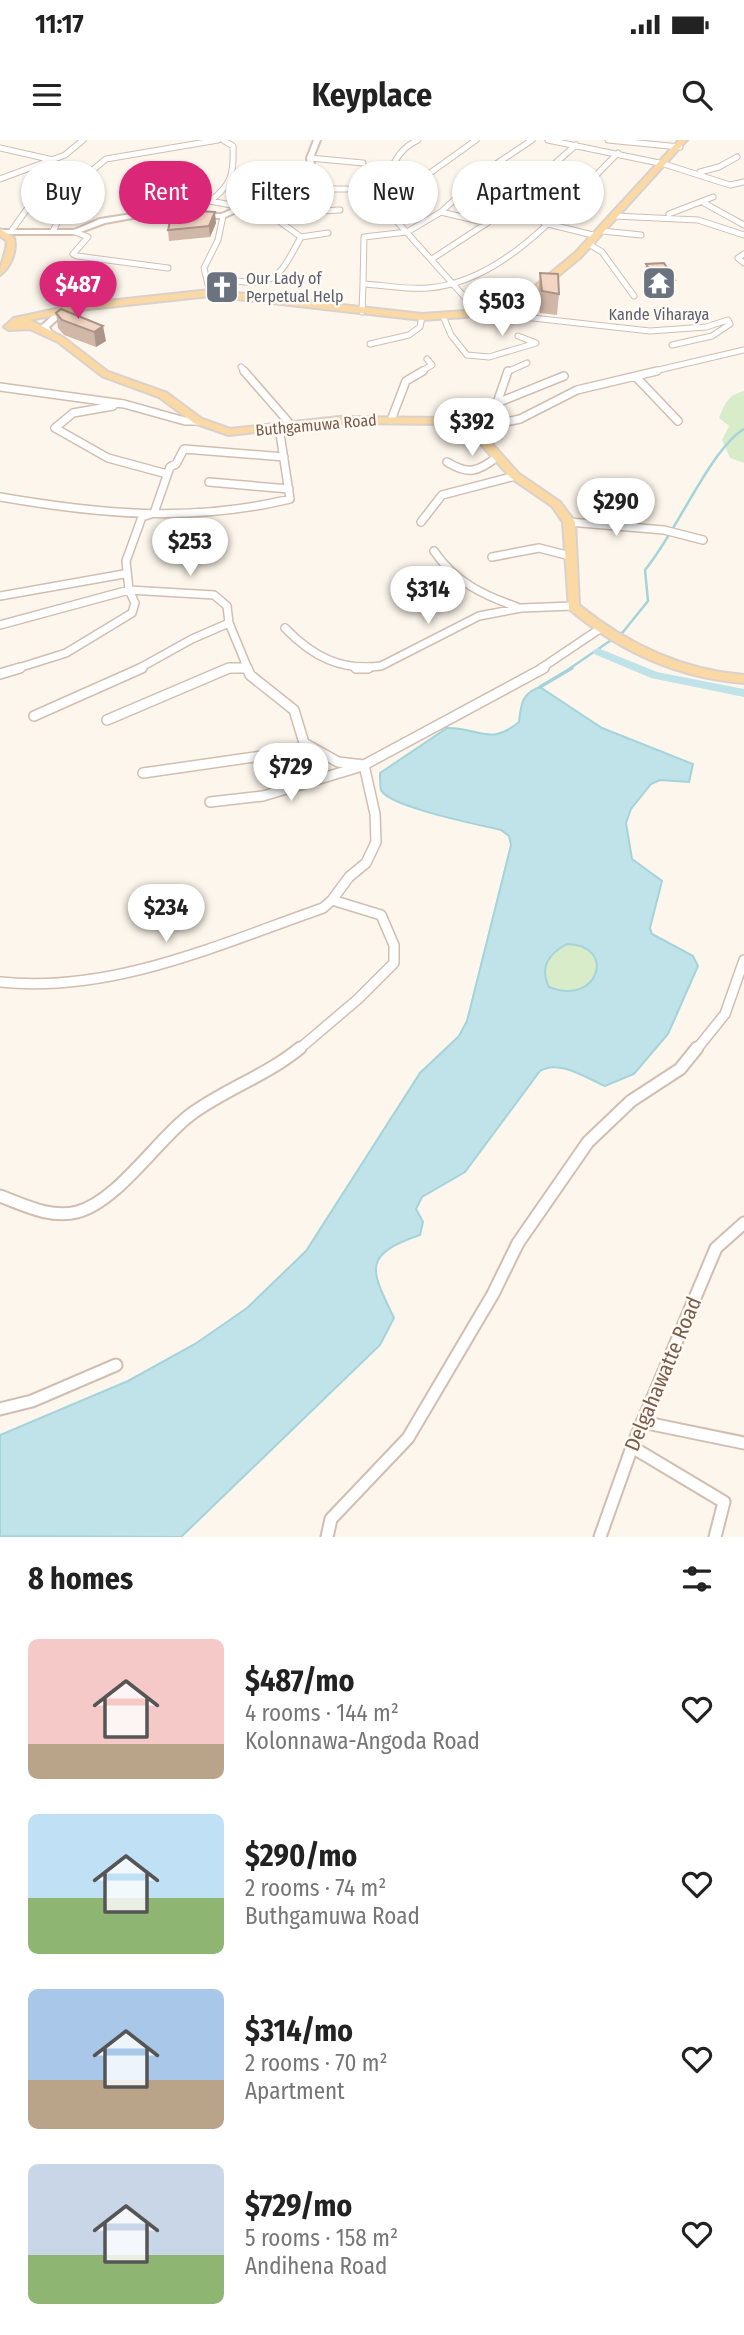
<!DOCTYPE html>
<html lang="en">
<head>
<meta charset="utf-8">
<style>
	body { margin:0; font-family:"Fira Sans Condensed",sans-serif; background:#f2f2f2; color:#222; height:100vh; display:flex; flex-direction:column; font-size:26px; white-space:nowrap }
	* { box-sizing:border-box; margin:0 }
	p { font-size:23px; color:#767676 }
	.icon { flex:none; width:38px; height:38px; fill:none; stroke:currentColor; stroke-width:2; stroke-linecap:round; stroke-linejoin:round }
	.map { position:relative; height:1397px; overflow:hidden }
	.details { display:flex; flex-direction:column; background:#fff; flex:1 }
	.details>* { flex:none }
	.top-card { position:absolute; left:21px; top:21px; width:704px; height:63px; display:flex; gap:14px }
	.price { position:absolute; translate:-50% -60px; padding:0 16px; border-radius:24px; background:#fff; color:#222; font-size:23px; line-height:46px; filter:drop-shadow(0 2px 4px #0008) }
	.price::after { content:''; position:absolute; left:50%; top:42px; width:21px; height:16px; margin-left:-10px; background:inherit; clip-path:polygon(0 0,100% 0,50% 100%) }
	.price.current { background:#db2777; color:#fff }
	ul { padding:0; list-style:none }
	li { display:flex; align-items:center; gap:21px; height:175px; padding:0 28px }
	li span { display:grid; place-items:center; flex:none; width:196px; height:140px; border-radius:10px; color:#555 }
	li>.icon { margin-inline-start:auto }
	span .icon { width:84px; height:84px; fill:#fffc; stroke-width:1 }
	li b { font-size:30px }
	h2 { display:flex; justify-content:space-between; align-items:center; height:84px; padding:0 28px; font-size:30px }
	.tag { padding:0 24px; border-radius:32px; background:#fff; box-shadow:0 2px 5px #0004; font-size:24px; line-height:63px }
	.tag.current { background:#db2777; color:#fff }
	.status { display:flex; justify-content:space-between; align-items:center; height:49px; padding:0 35px; background:#fff; direction:ltr }
	.status svg { height:19px; fill:currentColor }
	header { display:flex; justify-content:space-between; align-items:center; height:91px; padding:0 28px; background:#fff; font-size:32px; font-weight:700 }
	.map>svg:first-child { display:block }
	.green { fill:#d8ecc9 }
	.water { fill:#bfe3e8; stroke:#a5d3da; stroke-width:2; fill-rule:evenodd }
	.lines { fill:none; stroke-linecap:round; stroke-linejoin:round }
	.stream-far1 { stroke:#a5d3da; stroke-width:2.5 }
	.stream { stroke:#a5d3da; stroke-width:3.5 }
	.canal { fill:#bfe3e8; fill-rule:evenodd }
	.street-far3-casing { stroke:#d1beb0; stroke-width:7 }
	.street-far2-casing { stroke:#d1beb0; stroke-width:10 }
	.street-far1-casing { stroke:#d1beb0; stroke-width:12 }
	.street-casing { stroke:#d1beb0; stroke-width:15 }
	.secondary-casing { stroke:#d6c0b0; stroke-width:4 }
	.primary-casing { stroke:#dad1cd; stroke-width:4 }
	.street-far3 { stroke:#fff; stroke-width:5 }
	.street-far2 { stroke:#fff; stroke-width:7 }
	.street-far1 { stroke:#fff; stroke-width:9 }
	.street { stroke:#fff; stroke-width:11 }
	.secondary { fill:#fff; fill-rule:evenodd }
	.primary { fill:#fbd9a5; fill-rule:evenodd }
	.wall { fill:#d1b7a8 }
	.shaded-wall { fill:#aa9588 }
	.building { fill:#f3d5c3; stroke:#aa9588; stroke-width:2 }
	.labels { text-anchor:middle; dominant-baseline:central; stroke-width:5; stroke-linejoin:round; paint-order:stroke }
	.far-worship-label { font-size:16px; fill:#5b616d; stroke:#fffaf3; text-anchor:start }
	.far-street-label { font-size:16px; fill:#7a5c4d; stroke:#fffaf3 }
	.near-street-label { font-size:21px; fill:#7a5c4d; stroke:#fffaf3 }
</style>
</head>
<body>
<div class="status"><b>11:17</b><svg viewBox="0 0 49 12"><path d="M0 12V9h3v3zM5 12V6h3v6zM10 12V3h3v9zM15 12V0h3v12zM26 1h20v11H26zM47 4h2v5h-2z"/></svg></div>
<header><svg class="icon" aria-label="menu" viewBox="0 0 24 24"><path d="M4 6h16M4 12h16M4 18h16"/></svg>Keyplace<svg class="icon" aria-label="search" viewBox="0 0 24 24"><circle cx="10" cy="10" r="6"/><path d="M15 15l6 6"/></svg></header>
<div class="map">
<svg width="744" height="1397" viewBox="0 0 744 1397">
	<rect width="100%" height="100%" fill="#fdf6ec"/>
	<path class="green" d="M744,251V323L730,318L722,300L729,286L719,278C725,263 728,255 744,251Z
		M567,804C617,805 599,867 549,847C539,826 548,814 567,804Z"/>
	<path class="water" d="M540,547L602,588L693,624L689,642L660,640L651,644L631,669L626,683L632,719L662,741L650,788L652,794L693,816L698,826L668,894L634,934L605,946C586,938 559,919 540,931L465,1032L422,1057L416,1069L423,1082L420,1095C361,1115 371,1130 394,1178L380,1205L181,1397L0,1396V1295L128,1241L195,1204L247,1168L306,1111L420,933L459,896L467,881L511,705L509,696L501,690C481,685 389,667 381,650C380,645 380,637 380,633L447,588C479,587 489,607 519,582C521,564 522,553 540,547ZM567,804C617,805 599,867 549,847C539,826 549,814 567,804Z"/>
	<g class="lines">
		<path class="stream-far1" d="M569,529L623,492L648,461L645,430C675,395 711,308 744,289"/>
		<path class="stream" d="M540,547L572,528"/>
		<path class="canal" d="M598,508L657,532L744,549V557L651,538L594,514L593,512L594,510Z"/>
		<g class="street-far3-casing">
			<path id="street-far3" d="M223,0L233,6C234,33 232,45 210,61L242,67
				M418,0C388,14 384,47 392,76L478,172L650,191L706,187L728,180L730,184L712,196L672,205
				M532,0L487,30L441,72L407,92L364,97L363,144C384,145 407,150 428,148C506,142 566,64 618,13
				M548,0L664,24L730,45L744,42
				M608,0L680,7
				M0,8L53,20
				M310,18L363,23
				M700,32L719,27L737,17
				M0,39L65,15L83,0
				M303,49H347
				M523,49L568,60
				M295,53L299,72L340,70
				M704,63L744,85
				M387,64L476,0
				M441,72L487,83
				M669,74L713,57
				M615,76L698,80L744,95
				M276,79L301,97L328,93
				M544,83L597,96
				M12,90L42,48L61,30
				M53,91L78,42L106,19L218,0
				M602,91L641,95
				M75,92L88,97L73,114L77,116L168,128
				M589,104L602,112L634,156
				M744,114L738,118L744,123
				M432,119L487,83L576,5
				M210,153L204,128L218,100L223,76
				M221,153L230,140C277,148 280,135 301,97
				M362,172L363,144
				M443,176L451,195L467,215L489,217L536,203
				M518,196L536,203
				M370,204L409,195L420,187L422,177
				M241,227L246,232
				M420,232L432,225L427,219
				M507,232L527,223
				M650,232L744,210"/>
		</g>
		<g class="street-far2-casing">
			<path id="street-far2" d="M244,231L291,285
				M636,237L678,281
				M0,247L124,264L185,281H198
				M497,263L508,231
				M113,266L73,273L55,288L108,318L167,334
				M391,280L406,241L423,231
				M487,286L520,279L577,250L657,231
				M473,289L487,286L497,263L564,236
				M447,322C468,335 478,332 497,317
				M209,342L289,349
				M0,357C98,374 192,383 290,359L279,287
				M421,382L442,355L515,336
				M569,382L664,390L703,400
				M434,411C455,442 483,455 517,467
				M492,417L539,408L570,416
				M0,456L124,434
				M0,485L129,450L135,463L132,473L66,513L15,529
				M285,488C313,517 341,531 381,526L479,476L521,468L573,466
				M138,529L192,499L229,483
				M226,529L246,528
				M248,529L229,483L227,466L214,455L129,450L126,421L142,377L154,373L170,327L176,324L184,309L284,317
				M540,529L601,488"/>
		</g>
		<g class="street-far1-casing">
			<path id="street-far1" d="M247,528L250,535L294,570L304,603L338,622L364,625
				M356,528H368
				M0,534L20,528
				M34,576L142,528
				M107,580L229,528H246
				M143,633L310,609
				M210,662L263,656L359,627
				M0,842C111,854 220,804 323,768L332,760
				M298,910L358,859L394,823V805L381,775L332,760L349,737L366,723L376,702L375,674L364,625L544,528
				M696,910L725,874L744,820"/>
		</g>
		<g class="street-casing">
			<path id="street" d="M0,1056C24,1065 51,1079 77,1072C117,1062 157,1000 190,975C225,949 266,936 300,908
				M0,1269L32,1261L116,1225
				M642,1282L744,1303
				M632,1307L724,1362L715,1397
				M327,1397L331,1379L408,1298L493,1154L518,1103L588,1002L631,961L680,929L697,908
				M600,1397L632,1307L716,1108L744,1083"/>
		</g>
		<g class="secondary-casing">
			<path id="secondary" d="M314,0H320L313,18L315,32L304,52L268,58L223,78L138,77L105,83L75,94H0V90H74L100,79L138,73L222,74L263,54L299,49L309,32L307,18Z
				M53,175L60,177L49,187L53,194L52,196H46L41,186Z"/>
		</g>
		<g class="primary-casing">
			<path id="primary" d="M679,0H687L581,117L541,150L506,167L465,177L422,180L210,156L80,170L30,180L64,198L108,232L167,253L202,279L230,289L339,277L452,278L477,287L519,334L560,362L575,382L579,465C627,504 682,530 744,535V543C678,538 619,511 569,469L563,382L552,366L511,338L469,291L451,284L339,283L229,295L194,283L159,257L102,236L58,202L30,189L9,190L4,187L14,178L80,164L210,150L422,174L465,171L500,163L535,146L575,113Z
				M0,89L14,98C17,111 11,127 0,135C0,122 7,113 7,101L0,96Z"/>
		</g>
		<use href="#street-far3" class="street-far3"/>
		<use href="#street-far2" class="street-far2"/>
		<use href="#street-far1" class="street-far1"/>
		<use href="#street" class="street"/>
		<use href="#secondary" class="secondary"/>
		<use href="#primary" class="primary"/>
	</g>
	<path class="wall" d="M194,76L216,83L210,97L169,101L168,90Z
		M646,124L675,140L673,151L655,152L645,135Z
		M540,133L559,154L557,175L540,173L538,155Z
		M61,169L106,201L96,207L64,195L58,188L56,173Z"/>
	<path class="shaded-wall" d="M215,72L216,83L210,97L209,86Z
		M103,186L106,201L96,207L94,192Z"/>
	<path class="building" d="M197,71L215,72L209,86L168,90L171,77L194,76Z
		M664,123L675,140L657,141L646,124Z
		M540,133L558,134L559,154L542,151Z
		M61,169L103,186L94,192L62,180L56,173Z"/>
	<defs>
		<g id="temple-square" transform="scale(1.75)"><rect x="-9" y="-9" width="18" height="18" rx="4" fill="#6b7280" stroke="#fffaf3"/><path d="M0-6L5-2H3V0L6.5 2.5H4V6H1.5V3h-3V6H-4V2.5H-6.5L-3 0V-2H-5Z" fill="#fff"/></g>
		<g id="church-square" transform="scale(1.75)"><rect x="-9" y="-9" width="18" height="18" rx="4" fill="#6b7280" stroke="#fffaf3"/><path d="M-1.2-6h2.4v3.5h3.3v2.4h-3.3V6h-2.4V-.1h-3.3v-2.4h3.3Z" fill="#fff"/></g>
	</defs>
	<g fill-rule="evenodd">
		<use href="#temple-square" x="659" y="143"/>
		<use href="#church-square" x="222" y="147"/>
	</g>
	<g class="labels">
		<g class="far-worship-label">
			<text x="246" y="138">Our Lady of<tspan x="246" dy="18">Perpetual Help</tspan></text>
			<text x="659" y="174" text-anchor="middle">Kande Viharaya</text>
		</g>
		<g class="far-street-label">
			<text transform="translate(316 285) rotate(-5)">Buthgamuwa Road</text>
		</g>
		<g class="near-street-label">
			<text transform="translate(663 1234) rotate(-67)">Delgahawatte Road</text>
		</g>
	</g>
</svg>
<b class="price current" style="left:78px;top:181px">$487</b>
<b class="price" style="left:502px;top:198px">$503</b>
<b class="price" style="left:472px;top:318px">$392</b>
<b class="price" style="left:616px;top:398px">$290</b>
<b class="price" style="left:190px;top:438px">$253</b>
<b class="price" style="left:428px;top:486px">$314</b>
<b class="price" style="left:291px;top:663px">$729</b>
<b class="price" style="left:166px;top:804px">$234</b>
<div class="top-card">
<a class="tag">Buy</a>
<a class="tag current">Rent</a>
<a class="tag">Filters</a>
<a class="tag">New</a>
<a class="tag">Apartment</a>
</div>
</div>
<section class="details">
<h2>8 homes<svg class="icon" aria-label="filters" viewBox="0 0 24 24"><path d="M4 7h16M4 17h16"/><circle cx="9" cy="7" r="2"/><circle cx="15" cy="17" r="2"/></svg></h2>
<ul>
<li><span style="background:linear-gradient(#f6c9c9 75%,#b9a48a 0)"><svg class="icon" aria-label="home" viewBox="0 0 24 24"><path d="M3 11l9-7 9 7M6 9v11h12V9"/></svg></span><div><b>$487/mo</b><p>4 rooms · 144 m²</p><p>Kolonnawa-Angoda Road</p></div><svg class="icon" aria-label="heart" viewBox="0 0 24 24"><path d="M12 20l-8-8c-3-5 5-10 8-4 3-6 11-1 8 4z"/></svg></li>
<li><span style="background:linear-gradient(#bfe0f5 60%,#8fb573 0)"><svg class="icon" aria-label="home" viewBox="0 0 24 24"><path d="M3 11l9-7 9 7M6 9v11h12V9"/></svg></span><div><b>$290/mo</b><p>2 rooms · 74 m²</p><p>Buthgamuwa Road</p></div><svg class="icon" aria-label="heart" viewBox="0 0 24 24"><path d="M12 20l-8-8c-3-5 5-10 8-4 3-6 11-1 8 4z"/></svg></li>
<li><span style="background:linear-gradient(#a9c7e8 65%,#b9a48a 0)"><svg class="icon" aria-label="home" viewBox="0 0 24 24"><path d="M3 11l9-7 9 7M6 9v11h12V9"/></svg></span><div><b>$314/mo</b><p>2 rooms · 70 m²</p><p>Apartment</p></div><svg class="icon" aria-label="heart" viewBox="0 0 24 24"><path d="M12 20l-8-8c-3-5 5-10 8-4 3-6 11-1 8 4z"/></svg></li>
<li><span style="background:linear-gradient(#c9d6e8 65%,#8fb573 0)"><svg class="icon" aria-label="home" viewBox="0 0 24 24"><path d="M3 11l9-7 9 7M6 9v11h12V9"/></svg></span><div><b>$729/mo</b><p>5 rooms · 158 m²</p><p>Andihena Road</p></div><svg class="icon" aria-label="heart" viewBox="0 0 24 24"><path d="M12 20l-8-8c-3-5 5-10 8-4 3-6 11-1 8 4z"/></svg></li>
</ul>
</section>
</body>
</html>
